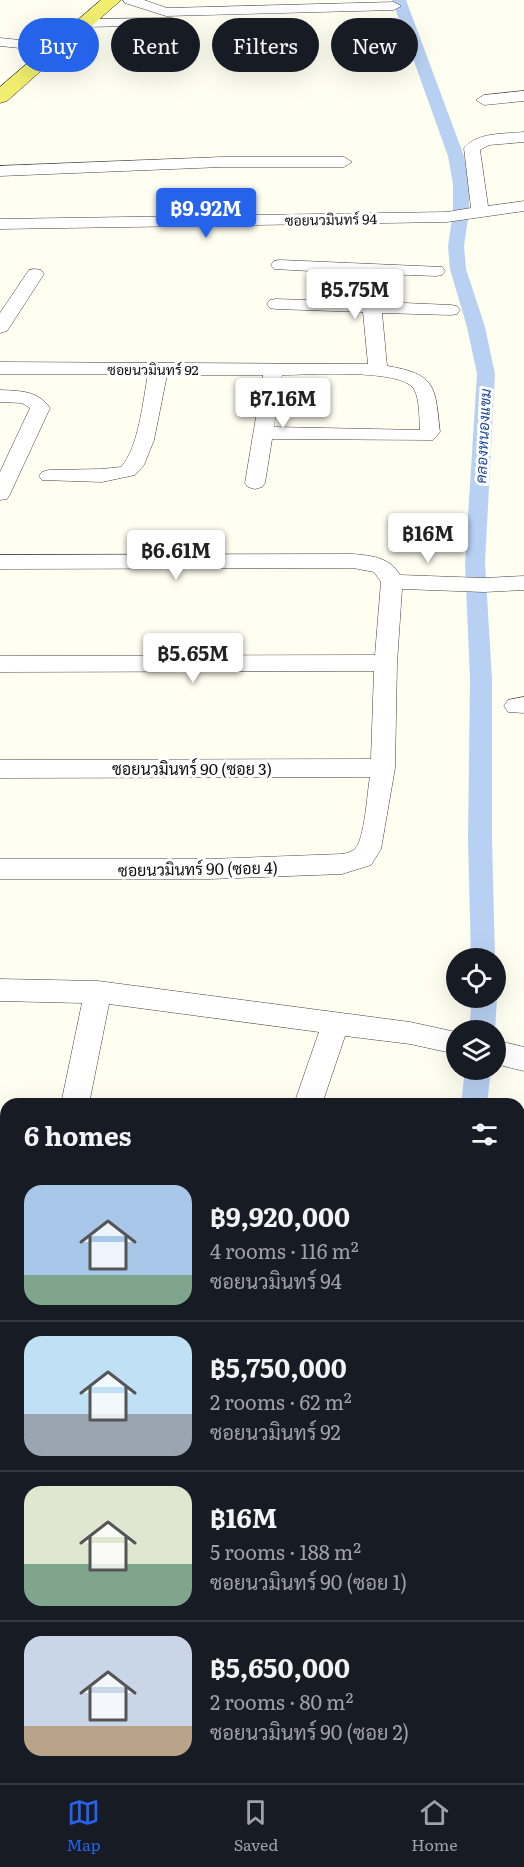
<!DOCTYPE html>
<html lang="en">
<head>
<meta charset="utf-8">
<style>
	body { margin:0; font-family:Literata,Sarabun,serif; background:#242831; color:#f1f3f6; height:100vh; display:flex; flex-direction:column; font-size:22px; white-space:nowrap }
	* { box-sizing:border-box; margin:0 }
	p { font-size:20px; color:#9ea1a6 }
	.icon { flex:none; width:33px; height:33px; fill:none; stroke:currentColor; stroke-width:2; stroke-linecap:round; stroke-linejoin:round }
	.map { position:relative; flex:1; overflow:hidden }
	.drawer { position:absolute; left:0px; top:1098px; width:525px; height:686px; display:flex; flex-direction:column; background:#171b24; border-radius:18px 18px 0 0; box-shadow:0 6px 24px #0002 }
	.drawer>* { flex:none }
	.guide { position:absolute; left:18px; top:18px; width:489px; height:54px; display:flex; gap:12px }
	.buttons { position:absolute; left:446px; top:948px; display:grid; gap:12px }
	.buttons a { display:grid; place-items:center; width:60px; height:60px; border-radius:50%; background:#171b24; box-shadow:0 6px 24px #0002; font-size:30px }
	.price { position:absolute; translate:-50% -51px; padding:0 14px; border-radius:6px; background:#fff; color:#222; font-size:20px; line-height:39px; filter:drop-shadow(0 2px 3px #0008) }
	.price::after { content:''; position:absolute; left:50%; top:36px; width:18px; height:14px; margin-left:-9px; background:inherit; clip-path:polygon(0 0,100% 0,50% 100%) }
	.price.current { background:#2563eb; color:#fff }
	ul { padding:0; list-style:none }
	li { display:flex; align-items:center; gap:18px; height:150px; padding:0 24px }
	li+li { border-top:2px solid #363941 }
	li span { display:grid; place-items:center; flex:none; width:168px; height:120px; border-radius:18px; color:#555 }
	li>.icon { margin-inline-start:auto }
	span .icon { width:72px; height:72px; fill:#fffc; stroke-width:1 }
	li b { font-size:26px }
	h2 { display:flex; justify-content:space-between; align-items:center; height:72px; padding:0 24px; font-size:26px }
	.tag { padding:0 21px; border-radius:27px; background:#171b24; box-shadow:0 6px 24px #0002; font-size:21px; line-height:54px }
	.tag.current { background:#2563eb; color:#fff }
	.tab-bar { display:flex; justify-content:space-around; align-items:center; height:84px; border-top:2px solid #363941; background:#171b24; font-size:16px; color:#9ea1a6 }
	.tab-bar a { display:grid; justify-items:center; gap:3px }
	.tab-bar .current { color:#2563eb }
	.map>svg:first-child { display:block }
	.lines { fill:none; stroke-linecap:round; stroke-linejoin:round }
	.canal { fill:#b8d1f3; fill-rule:evenodd }
	.minor-casing { stroke:#424242; stroke-width:1 }
	.major-casing { stroke:#202020; stroke-width:1 }
	.minor { fill:#fff; fill-rule:evenodd }
	.major { fill:#f1ed6e; fill-rule:evenodd }
	.labels { text-anchor:middle; dominant-baseline:central; stroke-width:6; stroke-linejoin:round; paint-order:stroke }
	.far-street-label { font-size:14px; fill:#0f0f0f; stroke:#fff }
	.far-water-label { font-size:15px; font-style:italic; fill:#1e4a9b; stroke:#fff }
	.street-label { font-size:16px; fill:#0f0f0f; stroke:#fff }
</style>
</head>
<body>
<div class="map">
<svg width="524" height="1783" viewBox="0 0 524 1783">
	<rect width="100%" height="100%" fill="#fefef1"/>
	<g class="lines">
		<path class="canal" d="M392,0H406L464,156L469,184V212L464,246L466,269L485,327L495,374L485,563L492,679V838L495,958V959L471,958L468,838L470,679L465,563L477,374L467,327L450,269L448,246L453,212V184L448,156Z
			M495,995L497,998L495,1030H469L472,998H495Z
			M465,1070H491L487,1104H461Z
			M374,1778H410L408,1783H372Z"/>
		<g class="minor-casing">
			<path id="minor" d="M123,0H144L167,8L394,2L401,6L394,10L166,16L125,3Z
				M172,18L177,19L179,22L177,25L85,27L78,23L85,19Z
				M0,38L30,41L37,45L30,49L0,46Z
				M524,91V101L484,105L476,100L484,95Z
				M524,132V142L489,145L480,150L488,206L524,201V211L447,222L0,229V219L447,212L471,208L464,148C477,132 505,134 524,132Z
				M222,157H344L352,162L344,167H222L0,176V166Z
				M280,260L442,267L445,271L442,275L436,276L383,274L381,302L451,305L457,306L460,310L457,314L451,315L382,313L387,366C437,374 435,387 440,432L433,440L272,439L265,483L262,487L255,489L248,487L245,483L263,375H167L154,440L144,465L135,475L102,482L42,480L39,476L42,472L49,470L102,469L121,467C139,447 143,400 148,374H0V362L368,364L363,312L276,309L270,308L267,304L270,300L276,299L363,302L365,274L274,269L271,265L274,261ZM282,375C307,375 401,368 414,389C420,400 419,418 420,430L274,427Z
				M35,269L41,270L44,274L7,331L0,333V313L29,270Z
				M0,390C20,391 37,390 50,408L10,494L7,499L0,500V472L30,408L22,403L0,402Z
				M353,554C373,556 389,557 400,575L484,578L524,576V590L484,592L402,589L397,663L395,768L381,849L371,865L342,874L210,879H0V859H210L342,854C347,853 352,852 355,849C365,838 367,793 370,777L0,778V760L371,759L374,671L0,672V656L375,655L381,582L374,572L353,568L0,569V555Z
				M524,697V713L508,712L504,706L508,700Z
				M0,979L98,981L410,1022L456,1032V1054L410,1044L345,1036L322,1104H294L319,1032L109,1004L89,1104H61L82,1003L0,1001Z
				M495,1040L524,1047V1071L495,1064Z
				M6,1191V1217L0,1218V1192Z
				M0,1363L6,1364V1394L0,1393Z
				M93,1778H129V1783H93Z
				M249,1778H285V1783H249Z"/>
		</g>
		<g class="major-casing">
			<path id="major" d="M101,0H121L7,101L0,103V87Z"/>
		</g>
		<use href="#minor" class="minor"/>
		<use href="#major" class="major"/>
	</g>
	<g class="labels">
		<g class="far-street-label">
			<text transform="translate(331 219) rotate(-1)">ซอยนวมินทร์ 94</text>
			<text x="153" y="369">ซอยนวมินทร์ 92</text>
		</g>
		<g class="far-water-label">
			<text transform="translate(482 436) rotate(-87)">คลองหนองแขม</text>
		</g>
		<g class="street-label">
			<text x="192" y="768">ซอยนวมินทร์ 90 (ซอย 3)</text>
			<text transform="translate(198 868) rotate(-1)">ซอยนวมินทร์ 90 (ซอย 4)</text>
		</g>
	</g>
</svg>
<div class="buttons">
<a><svg class="icon" aria-label="locate" viewBox="0 0 24 24"><circle cx="12" cy="12" r="6"/><path d="M12 2v4M12 18v4M2 12h4M18 12h4"/></svg></a>
<a><svg class="icon" aria-label="layers" viewBox="0 0 24 24"><path d="M12 4l9 5-9 5-9-5zM3 14l9 5 9-5"/></svg></a>
</div>
<b class="price current" style="left:206px;top:239px">฿9.92M</b>
<b class="price" style="left:355px;top:320px">฿5.75M</b>
<b class="price" style="left:283px;top:429px">฿7.16M</b>
<b class="price" style="left:428px;top:564px">฿16M</b>
<b class="price" style="left:176px;top:581px">฿6.61M</b>
<b class="price" style="left:193px;top:684px">฿5.65M</b>
<div class="guide">
<a class="tag current">Buy</a>
<a class="tag">Rent</a>
<a class="tag">Filters</a>
<a class="tag">New</a>
</div>
<section class="drawer">
<h2>6 homes<svg class="icon" aria-label="filters" viewBox="0 0 24 24"><path d="M4 7h16M4 17h16"/><circle cx="9" cy="7" r="2"/><circle cx="15" cy="17" r="2"/></svg></h2>
<ul>
<li><span style="background:linear-gradient(#a9c7e8 75%,#7fa58c 0)"><svg class="icon" aria-label="home" viewBox="0 0 24 24"><path d="M3 11l9-7 9 7M6 9v11h12V9"/></svg></span><div><b>฿9,920,000</b><p>4 rooms · 116 m²</p><p>ซอยนวมินทร์ 94</p></div></li>
<li><span style="background:linear-gradient(#bfe0f5 65%,#9aa5b1 0)"><svg class="icon" aria-label="home" viewBox="0 0 24 24"><path d="M3 11l9-7 9 7M6 9v11h12V9"/></svg></span><div><b>฿5,750,000</b><p>2 rooms · 62 m²</p><p>ซอยนวมินทร์ 92</p></div></li>
<li><span style="background:linear-gradient(#dfe7d0 65%,#7fa58c 0)"><svg class="icon" aria-label="home" viewBox="0 0 24 24"><path d="M3 11l9-7 9 7M6 9v11h12V9"/></svg></span><div><b>฿16M</b><p>5 rooms · 188 m²</p><p>ซอยนวมินทร์ 90 (ซอย 1)</p></div></li>
<li><span style="background:linear-gradient(#c9d6e8 75%,#b9a48a 0)"><svg class="icon" aria-label="home" viewBox="0 0 24 24"><path d="M3 11l9-7 9 7M6 9v11h12V9"/></svg></span><div><b>฿5,650,000</b><p>2 rooms · 80 m²</p><p>ซอยนวมินทร์ 90 (ซอย 2)</p></div></li>
</ul>
</section>
</div>
<nav class="tab-bar">
<a class="current"><svg class="icon" aria-label="map" viewBox="0 0 24 24"><path d="M3 6l6-2 6 2 6-2v14l-6 2-6-2-6 2zM9 4v14M15 6v14"/></svg>Map</a>
<a><svg class="icon" aria-label="saved" viewBox="0 0 24 24"><path d="M7 4h10v16l-5-4-5 4z"/></svg>Saved</a>
<a><svg class="icon" aria-label="home" viewBox="0 0 24 24"><path d="M3 11l9-7 9 7M6 9v11h12V9"/></svg>Home</a>
</nav>
</body>
</html>
